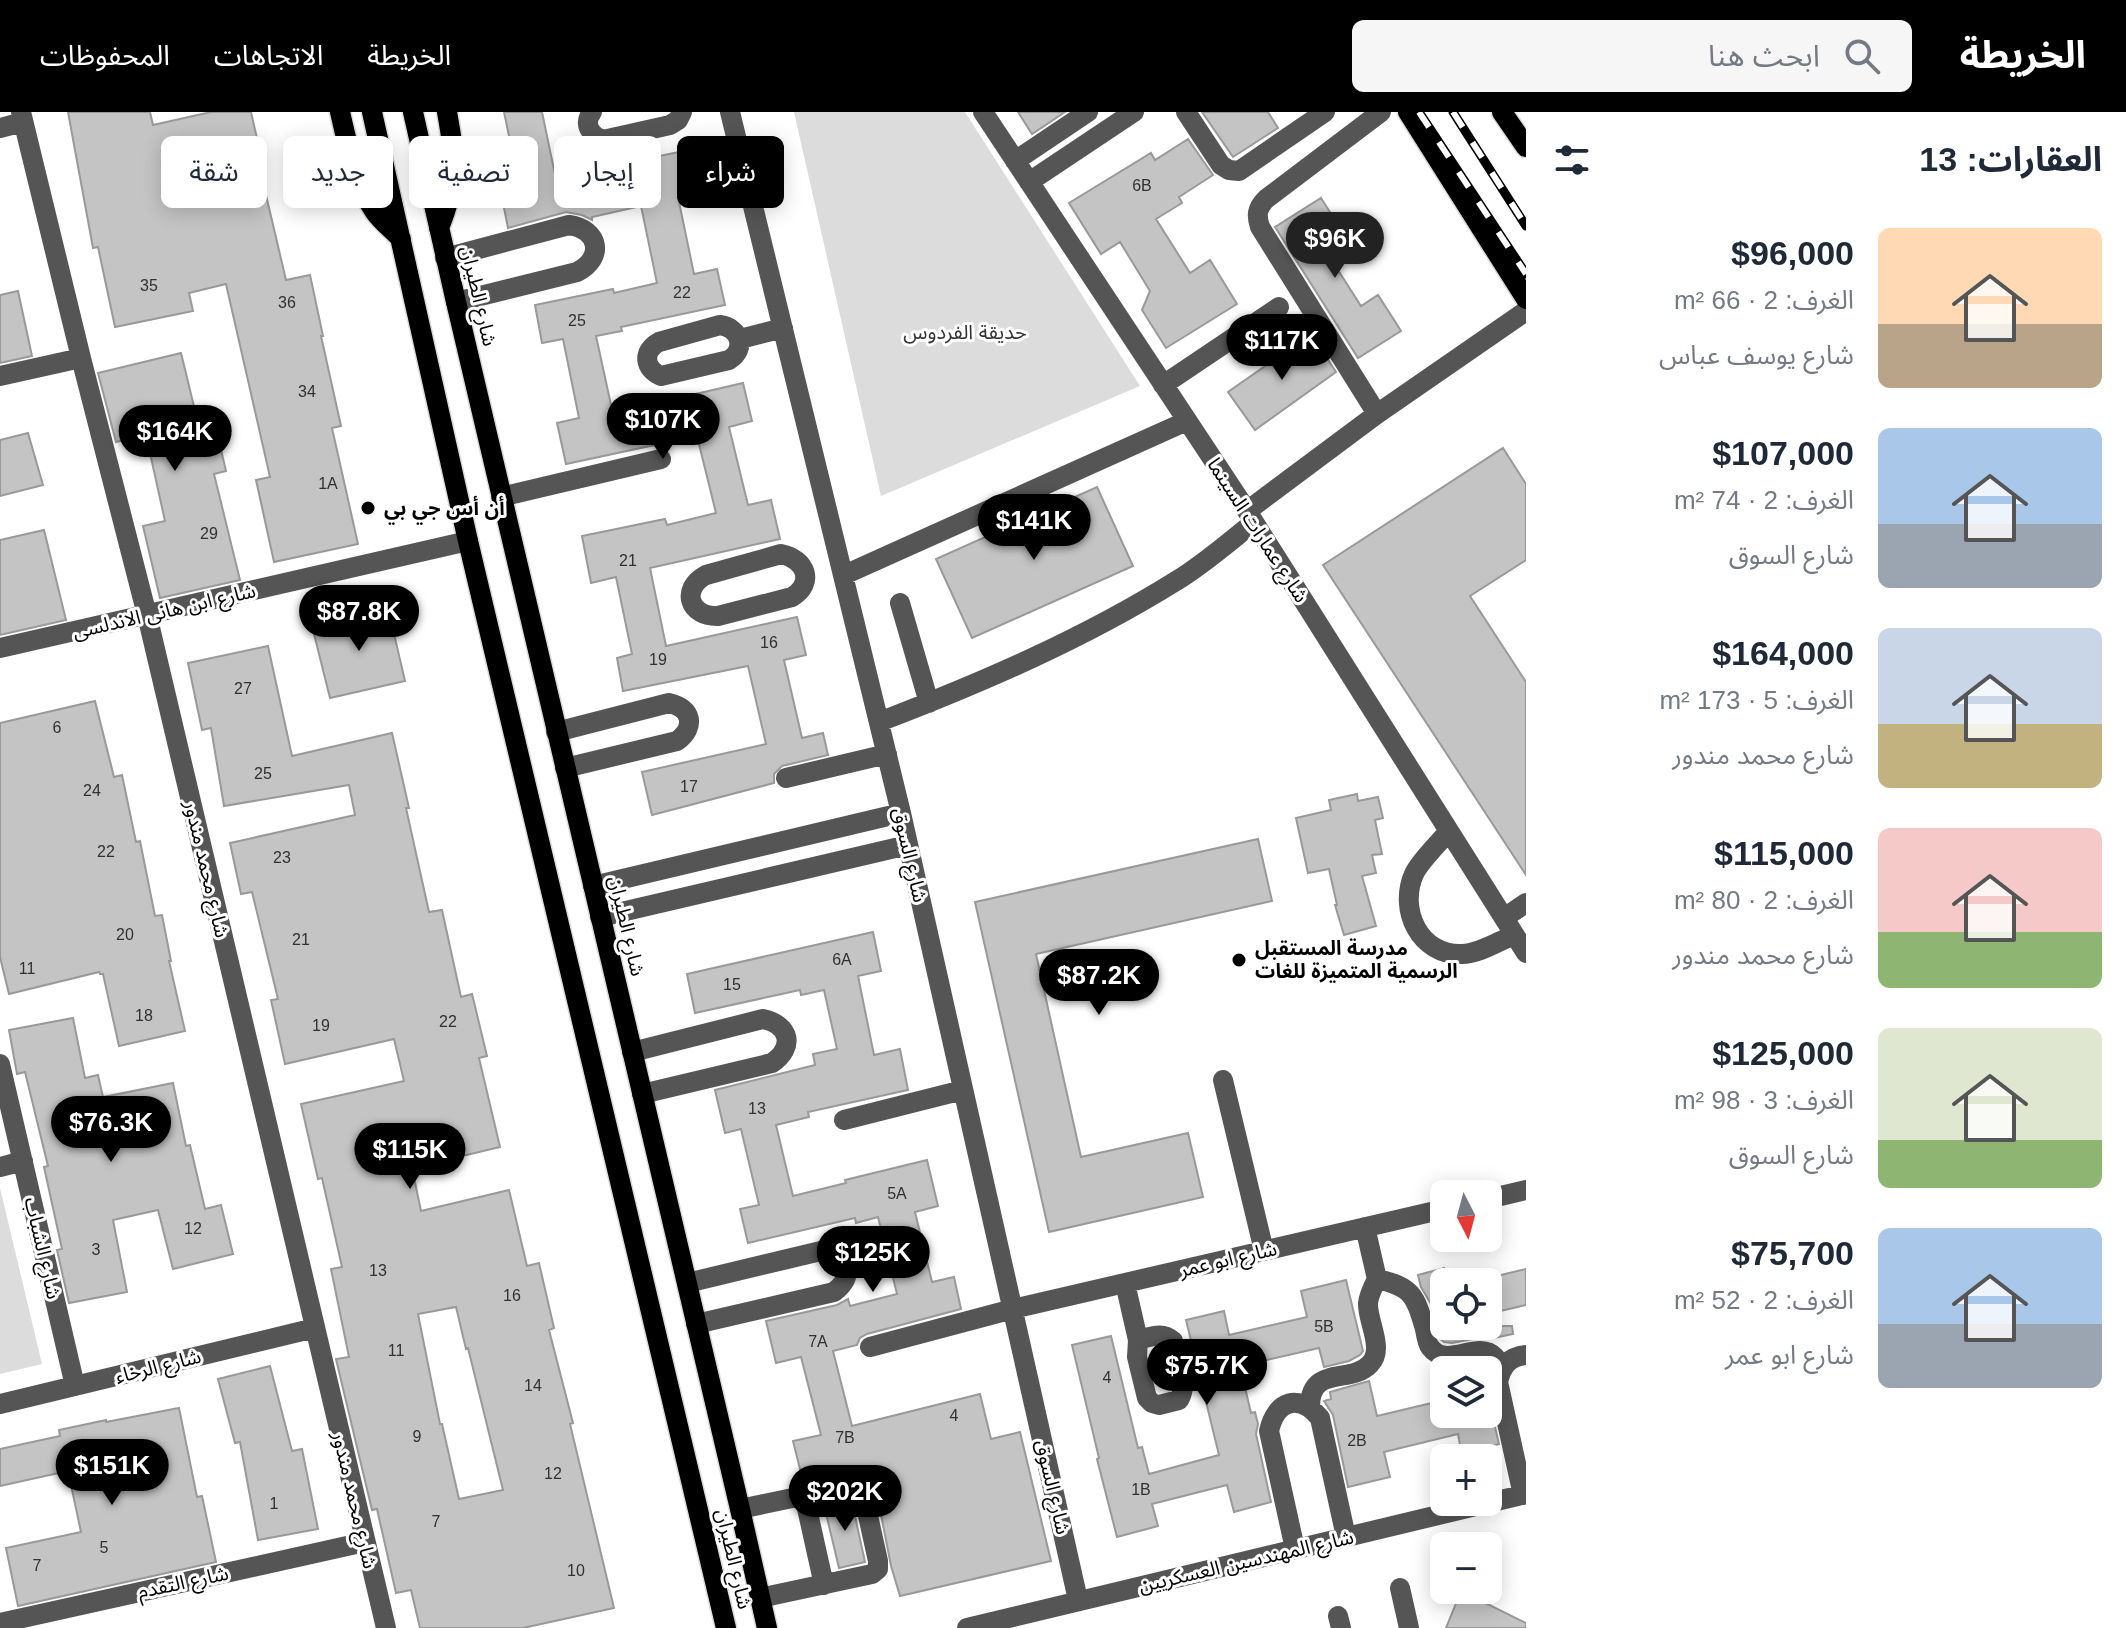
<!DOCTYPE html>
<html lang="ar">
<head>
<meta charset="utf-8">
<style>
	body { margin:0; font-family:Arial,"Noto Sans Arabic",sans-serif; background:#f6f6f7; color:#1f2937; direction:rtl; height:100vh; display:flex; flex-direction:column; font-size:30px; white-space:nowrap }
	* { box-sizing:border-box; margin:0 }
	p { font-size:26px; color:#747a83 }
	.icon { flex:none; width:44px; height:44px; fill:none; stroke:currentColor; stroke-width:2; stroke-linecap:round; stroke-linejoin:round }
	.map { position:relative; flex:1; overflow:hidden; direction:ltr }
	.details { display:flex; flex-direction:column; background:#fff; width:600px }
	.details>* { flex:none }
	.guide { position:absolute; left:24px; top:24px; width:760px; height:72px; direction:rtl; display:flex; gap:16px }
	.needle { width:52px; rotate:174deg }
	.buttons { position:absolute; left:1430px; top:1068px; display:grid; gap:16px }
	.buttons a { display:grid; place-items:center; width:72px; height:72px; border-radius:12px; background:#fff; box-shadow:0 4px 20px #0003; font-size:40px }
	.price { position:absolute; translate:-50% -68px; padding:0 18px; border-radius:28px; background:#000; color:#fff; font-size:26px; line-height:52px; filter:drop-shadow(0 2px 4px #0008) }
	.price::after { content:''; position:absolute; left:50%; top:48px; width:24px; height:18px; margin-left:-12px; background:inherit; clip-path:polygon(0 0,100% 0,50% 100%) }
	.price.current { background:#222; color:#fff }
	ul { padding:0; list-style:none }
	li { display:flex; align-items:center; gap:24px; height:200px; padding:0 24px }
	li span { display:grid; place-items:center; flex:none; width:224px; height:160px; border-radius:12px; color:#555 }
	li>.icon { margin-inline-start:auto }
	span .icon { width:96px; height:96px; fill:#fffc; stroke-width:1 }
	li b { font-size:34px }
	h2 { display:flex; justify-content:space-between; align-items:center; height:96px; padding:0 24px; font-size:34px }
	.chip { padding:0 28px; border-radius:12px; background:#fff; box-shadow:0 4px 20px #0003; font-size:28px; line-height:72px }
	.chip.current { background:#000; color:#fff }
	header { display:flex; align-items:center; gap:48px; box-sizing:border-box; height:112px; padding:0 40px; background:#000; color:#fff }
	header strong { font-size:38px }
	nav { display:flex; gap:44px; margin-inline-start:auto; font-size:28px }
	.search { width:560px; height:72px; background:#f6f6f7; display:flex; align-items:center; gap:20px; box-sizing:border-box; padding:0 28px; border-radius:12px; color:#747a83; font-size:30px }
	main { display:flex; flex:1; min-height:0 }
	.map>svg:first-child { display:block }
	.green { fill:#dcdcdc }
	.building { fill:#c4c4c4; stroke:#999; stroke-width:2; fill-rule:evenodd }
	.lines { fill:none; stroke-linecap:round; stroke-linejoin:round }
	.major-casing { stroke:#dbdbdb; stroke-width:23 }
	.minor { stroke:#555; stroke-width:20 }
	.major { stroke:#000; stroke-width:20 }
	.rail-casing { stroke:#000; stroke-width:9 }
	.rail { stroke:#fff; stroke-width:6; stroke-dasharray:18; stroke-linecap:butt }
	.poi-dot { fill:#000; stroke:#fff; stroke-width:3 }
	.labels { text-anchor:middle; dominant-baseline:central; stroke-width:6; stroke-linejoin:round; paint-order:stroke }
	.number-label { font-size:16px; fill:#313131 }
	.street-label { font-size:20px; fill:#000; stroke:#fff }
	.park-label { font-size:20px; fill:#333; stroke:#fff }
	.poi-label { font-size:20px; font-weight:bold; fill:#000; stroke:#fff; text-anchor:start }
</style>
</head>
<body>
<header>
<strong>الخريطة</strong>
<div class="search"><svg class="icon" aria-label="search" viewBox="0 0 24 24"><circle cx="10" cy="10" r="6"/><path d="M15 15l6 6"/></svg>ابحث هنا</div>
<nav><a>الخريطة</a><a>الاتجاهات</a><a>المحفوظات</a></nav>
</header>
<main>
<section class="details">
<h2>العقارات: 13<svg class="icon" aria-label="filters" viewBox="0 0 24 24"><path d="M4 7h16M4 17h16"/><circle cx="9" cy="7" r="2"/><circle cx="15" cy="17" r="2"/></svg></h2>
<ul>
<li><span style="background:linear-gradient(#ffd9b3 60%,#b9a48a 0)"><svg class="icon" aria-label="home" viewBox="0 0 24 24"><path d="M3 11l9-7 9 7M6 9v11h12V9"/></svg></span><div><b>$96,000</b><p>الغرف: 2 · 66 m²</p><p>شارع يوسف عباس</p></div></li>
<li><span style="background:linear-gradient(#a9c7e8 60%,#9aa5b1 0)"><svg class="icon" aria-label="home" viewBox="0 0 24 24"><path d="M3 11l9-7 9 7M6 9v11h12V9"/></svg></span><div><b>$107,000</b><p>الغرف: 2 · 74 m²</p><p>شارع السوق</p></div></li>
<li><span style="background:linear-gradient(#c9d6e8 60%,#c2b280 0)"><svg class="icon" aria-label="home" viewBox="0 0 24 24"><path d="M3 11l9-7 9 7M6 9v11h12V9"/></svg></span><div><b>$164,000</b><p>الغرف: 5 · 173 m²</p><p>شارع محمد مندور</p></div></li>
<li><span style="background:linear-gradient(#f6c9c9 65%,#8fb573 0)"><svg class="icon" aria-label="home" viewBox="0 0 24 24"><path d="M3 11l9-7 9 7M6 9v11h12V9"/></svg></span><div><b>$115,000</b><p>الغرف: 2 · 80 m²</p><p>شارع محمد مندور</p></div></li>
<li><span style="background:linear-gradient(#dfe7d0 70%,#8fb573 0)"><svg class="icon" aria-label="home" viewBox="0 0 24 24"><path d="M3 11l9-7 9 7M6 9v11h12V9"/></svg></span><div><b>$125,000</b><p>الغرف: 3 · 98 m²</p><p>شارع السوق</p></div></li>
<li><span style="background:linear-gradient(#a9c7e8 60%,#9aa5b1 0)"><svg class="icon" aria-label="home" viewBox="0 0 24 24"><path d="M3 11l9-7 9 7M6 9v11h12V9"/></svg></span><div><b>$75,700</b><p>الغرف: 2 · 52 m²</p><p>شارع ابو عمر</p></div></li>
</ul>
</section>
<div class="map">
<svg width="1526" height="1516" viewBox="0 0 1526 1516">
	<rect width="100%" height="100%" fill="#fff"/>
	<path class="green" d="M794,0H965L1140,274L881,384Z
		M0,1076L42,1252L0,1262Z"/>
	<path class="building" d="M68,0H150L153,13L211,0H251L266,66H262L286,168L310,163L323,224H321L341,314L332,316L358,432L274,450L256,368L270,365L226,172L189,181L193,199L115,215L98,135L93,136Z
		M504,0H542L557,72L611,60L610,54L689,38L698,81L678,85L694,162L717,157L725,193L621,215L622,219L596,224L613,302L665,291V289L743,271L752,309L729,315L748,393L771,388L780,427L650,456L666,534L797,505L806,543L784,548L802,626L823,621L828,643L782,654L774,662V671L652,703L642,660L766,632L748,554L623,579L617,546L632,542L616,465L591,471L582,424L665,407L667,413L716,401L697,324L566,352L557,311L579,306L563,227L542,231L535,193L613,177L614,181L657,171L641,94L592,105V108L582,103L566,100L508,116L501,81L520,77Z
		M1018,0H1065L1032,22Z
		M1202,0H1268L1278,16L1233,45Z
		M1188,27L1213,63L1179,85L1182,91L1156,107L1190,161L1210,148L1237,192L1166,236L1142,198L1150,179L1120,130L1101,142L1069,91L1151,41L1155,48Z
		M1321,86L1342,119L1322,133L1361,194L1378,183L1401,219L1358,246L1275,115Z
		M18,179L32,244L0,251V183Z
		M1311,222L1336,260L1255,318L1228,280Z
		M181,241L199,315L215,312L226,359L214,362L240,468L160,486L143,414L165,409L146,323L116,330L98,261Z
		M28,321L43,373L0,384V328Z
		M1503,336L1526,372V448L1470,484L1526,570V763L1323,453Z
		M1097,375L1133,454L972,526L936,447Z
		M44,418L66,508L0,523V428Z
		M388,496L405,569L330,586L312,514Z
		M268,534L292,644L392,621L409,696H406L429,800L442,798L461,885L472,882L487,944L479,946L500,1035L412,1056L421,1099L509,1078L527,1154L539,1151L554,1216L549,1218L573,1311L570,1312L614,1496L523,1516H420L411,1478L396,1481L377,1397L372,1398L336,1247L349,1245L331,1157L342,1155L322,1066L318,1067L301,992L404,969L394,927L285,952L271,888L278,887L252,780L241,782L230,731L355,703L349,673L224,694L211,616L202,618L188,551ZM456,1195L466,1237L468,1236L503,1378L459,1387L442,1312H440L418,1202Z
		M95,589L114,665L122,663L136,730L140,729L155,804L162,803L171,849H169L185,919L119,934L103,862H100L99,860L9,882L0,845V611Z
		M1357,682L1358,689L1378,685L1383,706L1375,708L1382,742L1372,743L1376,761L1362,764L1376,814L1344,823L1335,793H1337L1329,757L1308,761L1296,706L1331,698L1329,688Z
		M1258,727L1272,789L1036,842L1081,1045L1188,1021L1203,1085L1049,1120L975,790Z
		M873,820L881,859L858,864L874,943L900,937L908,978L808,1000L809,1005L776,1013L793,1084L846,1071L845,1068L927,1048L938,1094L915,1100L932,1170L954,1165L961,1197L867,1222L860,1226L857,1233L833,1239L852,1314L980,1282L991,1327L1020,1320L1051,1449L900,1484L891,1454L878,1387L870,1373L860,1366L847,1362L818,1367L817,1361L802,1365L793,1329L821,1323L801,1245L776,1251L766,1209L837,1193L848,1187L850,1194L897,1182L878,1105L856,1111L855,1106L748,1131L740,1097L759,1093L741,1017L725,1021L715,978L815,953L813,942L837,937L824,878L801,883L800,878L695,901L687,862Z
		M73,906L85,966L98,963L103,985L173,971L186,1034L190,1033L205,1097L221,1093L233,1142L173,1157L158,1098L113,1108L127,1180L69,1191L57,1138L62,1137L44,1055L48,1054L25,960L17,962L9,918Z
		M1444,1156V1214H1512L1513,1222L1489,1227L1478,1226L1452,1231L1444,1230L1440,1227L1431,1192L1421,1175L1418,1163Z
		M1526,1157V1193L1488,1202V1166Z
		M1346,1168L1363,1239L1360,1243L1349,1249L1324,1255L1319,1236L1240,1254L1251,1301L1255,1300L1258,1312L1256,1322L1271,1390L1234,1400L1227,1373L1152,1392L1158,1414L1117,1425L1097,1347L1099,1346L1072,1233L1111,1224L1138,1336L1142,1335L1149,1362L1219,1343L1186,1208L1224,1199L1229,1223L1307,1205L1301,1179Z
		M270,1254L292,1339L302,1337L318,1417L258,1428L240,1330L235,1331L218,1267Z
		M1369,1269L1377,1304L1444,1288V1302H1492L1499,1332L1466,1341V1337L1461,1338L1458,1322L1384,1340L1390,1365L1348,1375L1333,1303L1324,1289L1331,1287L1330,1280Z
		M179,1296L197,1385L202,1384L216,1450L18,1494L6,1436L81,1420L68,1359L0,1374V1337L60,1324L59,1318L106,1308V1310Z
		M845,1388L849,1389L853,1395L865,1450L839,1456L824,1393Z
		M1461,1479L1526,1511V1516H1446Z"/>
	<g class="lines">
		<g class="major-casing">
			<path id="major" d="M340,0C348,34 355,71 375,100C382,110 393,118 401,127
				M372,0L468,429L726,1516
				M413,0L456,190L740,1397L767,1516
				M1408,0L1526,187
				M1502,0L1526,35
				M439,116C458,68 456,50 447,0"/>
		</g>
		<path class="minor" d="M21,0L81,246L147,503L386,1516
			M592,0C583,12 590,23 603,28L670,13L678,8L682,0
			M730,0L901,701L1078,1488
			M983,0L1247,399L1526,841
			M1186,0L1221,53L1229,58L1239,59L1325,0
			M0,16L23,10
			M1015,49L1088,0
			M1029,70L1134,0
			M445,146L569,113C599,117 605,146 577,160L456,190
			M720,213C740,216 747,237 729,248L661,264C644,257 642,239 659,230Z
			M740,227L783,216
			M0,264L81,246
			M1163,273L1279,195
			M1377,302L1260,115C1256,103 1257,96 1266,87L1381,0
			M501,385L661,347
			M1247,399L1377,302L1526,199
			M781,442C806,447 815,471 792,485L718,504C689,505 680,477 706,463Z
			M844,463L1187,309
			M900,491L929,591
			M0,536L468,429
			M879,610C981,571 1083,527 1176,469C1204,452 1229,430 1254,410
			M556,620L669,591C692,596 696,615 677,629L565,656
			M786,666L887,642
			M1449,719C1439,731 1420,749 1414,762C1398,798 1420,844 1462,842C1479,842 1499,829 1514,823
			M593,774L901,701
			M600,805L908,733
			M1504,806L1526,791
			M632,940L763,907C790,913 795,935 772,951L642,982
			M0,952L75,1274
			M1223,968L1264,1139
			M844,1008L963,978
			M0,1055L23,1049
			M1488,1087L1526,1078
			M1377,1167C1413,1175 1415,1184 1425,1217C1426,1223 1427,1231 1430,1235C1447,1258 1477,1227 1495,1245C1498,1248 1499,1253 1501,1256
			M687,1171L825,1138C851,1143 855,1164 834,1180L696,1212
			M1125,1171L1138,1228L1137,1245L1147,1286L1152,1291L1159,1293L1179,1288C1189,1271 1178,1248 1173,1229C1162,1219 1151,1225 1138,1228
			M870,1235L1013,1197L1444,1097
			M0,1292L315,1216
			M1310,1295C1310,1252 1351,1273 1370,1252C1385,1237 1367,1209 1368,1191C1369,1182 1373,1175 1377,1167L1365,1115
			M804,1383L824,1473
			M1523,1383L1498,1270C1502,1253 1509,1245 1526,1243
			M740,1397L845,1375C856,1376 860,1380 865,1390L878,1449V1457L872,1462L760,1486
			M1295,1437L1269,1319C1276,1288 1299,1281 1320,1306L1346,1425
			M1400,1476L1409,1516
			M1338,1504L1341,1516
			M0,1511L365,1430
			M967,1516L1526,1382"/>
		<use href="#major" class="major"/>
		<g class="rail-casing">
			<path id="rail" d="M1419,0L1526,162
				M1453,0L1526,114"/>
		</g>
		<use href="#rail" class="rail"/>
	</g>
	<g class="poi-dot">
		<circle cx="368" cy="396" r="8"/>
		<circle cx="1239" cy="848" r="8"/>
	</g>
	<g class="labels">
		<g class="number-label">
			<text x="1142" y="73">6B</text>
			<text x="149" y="173">35</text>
			<text x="682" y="180">22</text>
			<text x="287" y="190">36</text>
			<text x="577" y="208">25</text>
			<text x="307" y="279">34</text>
			<text x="328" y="371">1A</text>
			<text x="209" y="421">29</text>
			<text x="628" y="448">21</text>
			<text x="769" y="530">16</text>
			<text x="658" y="547">19</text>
			<text x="243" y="576">27</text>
			<text x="57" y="615">6</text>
			<text x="263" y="661">25</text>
			<text x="689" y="674">17</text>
			<text x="92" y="678">24</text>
			<text x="106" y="739">22</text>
			<text x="282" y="745">23</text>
			<text x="125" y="822">20</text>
			<text x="301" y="827">21</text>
			<text x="842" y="847">6A</text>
			<text x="27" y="856">11</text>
			<text x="732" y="872">15</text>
			<text x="144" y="903">18</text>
			<text x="448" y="909">22</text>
			<text x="321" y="913">19</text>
			<text x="757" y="996">13</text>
			<text x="897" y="1081">5A</text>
			<text x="193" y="1116">12</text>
			<text x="96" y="1137">3</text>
			<text x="378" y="1158">13</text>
			<text x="512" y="1183">16</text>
			<text x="1324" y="1214">5B</text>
			<text x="818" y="1229">7A</text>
			<text x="396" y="1238">11</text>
			<text x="1107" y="1265">4</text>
			<text x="533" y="1273">14</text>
			<text x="954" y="1303">4</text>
			<text x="417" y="1324">9</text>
			<text x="845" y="1325">7B</text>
			<text x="1357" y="1328">2B</text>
			<text x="553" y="1361">12</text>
			<text x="1141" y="1377">1B</text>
			<text x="274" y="1391">1</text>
			<text x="436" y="1409">7</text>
			<text x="104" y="1435">5</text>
			<text x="37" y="1453">7</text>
			<text x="576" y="1458">10</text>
		</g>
		<g class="street-label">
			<text transform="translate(479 184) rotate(77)">شارع الطيران</text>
			<text transform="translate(1258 418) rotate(57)">شارع عمارات السينما</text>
			<text transform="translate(164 499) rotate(-13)">شارع ابن هانى الاندلسى</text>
			<text transform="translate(910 743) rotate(77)">شارع السوق</text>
			<text transform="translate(207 757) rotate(77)">شارع محمد مندور</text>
			<text transform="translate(627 814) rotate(77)">شارع الطيران</text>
			<text transform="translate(43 1136) rotate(77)">شارع الشباب</text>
			<text transform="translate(1228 1147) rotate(-13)">شارع ابو عمر</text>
			<text transform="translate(158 1254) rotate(-14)">شارع الرخاء</text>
			<text transform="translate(1053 1375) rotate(77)">شارع السوق</text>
			<text transform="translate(355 1388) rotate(77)">شارع محمد مندور</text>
			<text transform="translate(734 1447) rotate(77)">شارع الطيران</text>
			<text transform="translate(1246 1449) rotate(-13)">شارع المهندسين العسكريين</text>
			<text transform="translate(183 1470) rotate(-12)">شارع التقدم</text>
		</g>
		<g class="park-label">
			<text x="965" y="220">حديقة الفردوس</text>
		</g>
		<g class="poi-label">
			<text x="384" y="396">أن أس جي بي</text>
			<text x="1255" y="836">مدرسة المستقبل<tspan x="1255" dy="23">الرسمية المتميزة للغات</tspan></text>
		</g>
	</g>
</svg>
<div class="buttons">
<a><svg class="needle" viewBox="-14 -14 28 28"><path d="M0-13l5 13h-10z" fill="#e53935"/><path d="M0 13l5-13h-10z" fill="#747a83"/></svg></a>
<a><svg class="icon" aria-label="locate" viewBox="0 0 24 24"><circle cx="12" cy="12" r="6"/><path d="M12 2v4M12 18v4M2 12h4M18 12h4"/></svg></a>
<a><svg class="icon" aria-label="layers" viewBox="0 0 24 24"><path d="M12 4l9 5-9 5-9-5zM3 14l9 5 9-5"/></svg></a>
<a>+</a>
<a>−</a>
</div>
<b class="price current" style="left:1335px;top:168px">$96K</b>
<b class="price" style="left:1282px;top:270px">$117K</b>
<b class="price" style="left:663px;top:349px">$107K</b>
<b class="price" style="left:175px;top:361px">$164K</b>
<b class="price" style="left:1034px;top:450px">$141K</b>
<b class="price" style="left:359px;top:541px">$87.8K</b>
<b class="price" style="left:1099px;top:905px">$87.2K</b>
<b class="price" style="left:111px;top:1052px">$76.3K</b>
<b class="price" style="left:410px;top:1079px">$115K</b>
<b class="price" style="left:873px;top:1182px">$125K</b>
<b class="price" style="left:1207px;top:1295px">$75.7K</b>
<b class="price" style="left:112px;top:1395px">$151K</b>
<b class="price" style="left:845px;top:1421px">$202K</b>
<div class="guide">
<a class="chip current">شراء</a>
<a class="chip">إيجار</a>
<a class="chip">تصفية</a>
<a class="chip">جديد</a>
<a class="chip">شقة</a>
</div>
</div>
</main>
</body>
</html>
